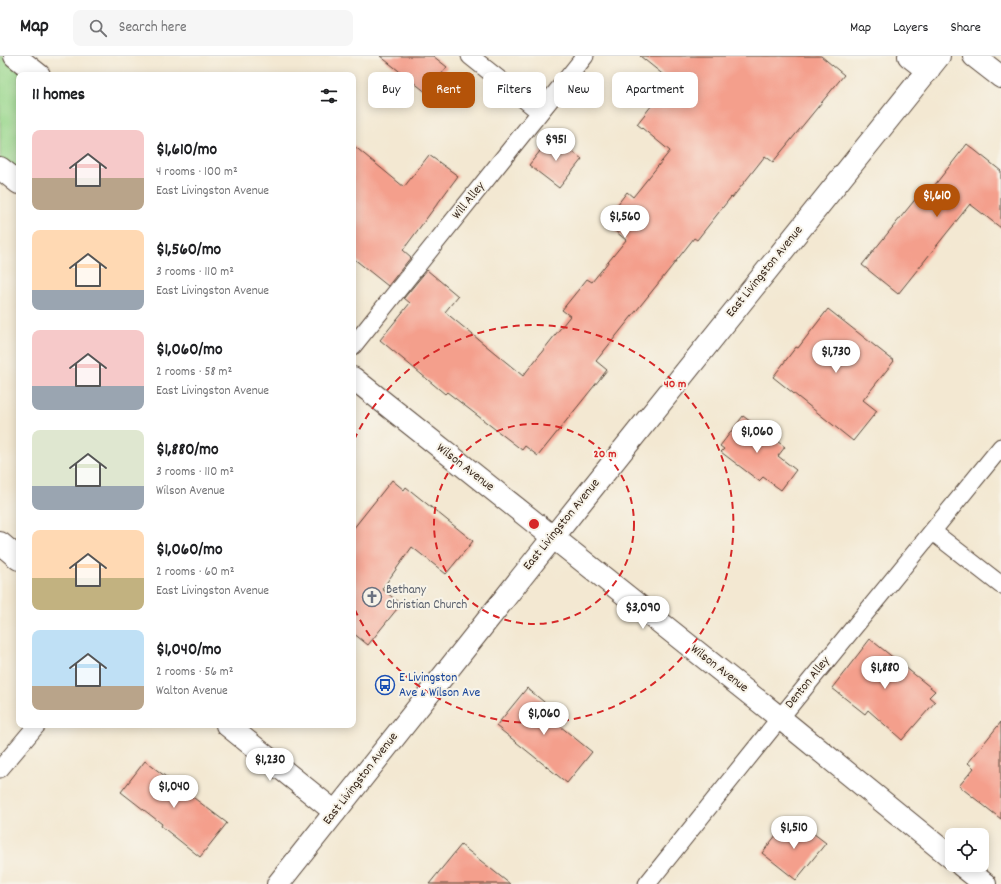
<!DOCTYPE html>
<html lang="en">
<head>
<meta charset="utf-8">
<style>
	body { margin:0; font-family:Dekko,sans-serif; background:#f6f6f6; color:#202124; height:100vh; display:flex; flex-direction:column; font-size:15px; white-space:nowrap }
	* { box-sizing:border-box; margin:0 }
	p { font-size:13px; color:#757577 }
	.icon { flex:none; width:22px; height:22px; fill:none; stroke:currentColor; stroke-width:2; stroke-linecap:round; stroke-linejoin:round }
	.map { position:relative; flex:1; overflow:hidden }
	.side { position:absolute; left:16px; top:16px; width:340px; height:656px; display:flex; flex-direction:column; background:#fff; border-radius:8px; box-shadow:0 2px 10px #0003 }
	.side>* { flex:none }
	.banner { position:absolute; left:368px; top:16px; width:380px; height:36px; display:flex; gap:8px }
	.tools { position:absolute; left:945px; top:772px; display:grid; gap:8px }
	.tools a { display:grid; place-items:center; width:44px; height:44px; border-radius:8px; background:#fff; box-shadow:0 2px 10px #0003; font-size:20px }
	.price { position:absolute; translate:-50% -34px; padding:0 9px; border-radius:14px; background:#fff; color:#222; font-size:13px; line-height:26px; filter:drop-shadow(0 1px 2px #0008) }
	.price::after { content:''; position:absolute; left:50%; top:24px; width:12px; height:9px; margin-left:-6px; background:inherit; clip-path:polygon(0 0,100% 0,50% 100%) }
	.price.selected { background:#b45309; color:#fff }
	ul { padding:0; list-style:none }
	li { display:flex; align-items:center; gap:12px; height:100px; padding:0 16px }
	li span { display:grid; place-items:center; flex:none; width:112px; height:80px; border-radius:8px; color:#555 }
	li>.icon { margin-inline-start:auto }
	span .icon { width:48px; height:48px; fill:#fffc; stroke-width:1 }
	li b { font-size:17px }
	h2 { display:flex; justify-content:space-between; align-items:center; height:48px; padding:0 16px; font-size:17px }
	.pill { padding:0 14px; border-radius:8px; background:#fff; box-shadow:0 2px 10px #0003; font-size:14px; line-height:36px }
	.pill.selected { background:#b45309; color:#fff }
	header { display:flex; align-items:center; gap:24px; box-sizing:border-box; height:56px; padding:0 20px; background:#fff; border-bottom:1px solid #e0e0e0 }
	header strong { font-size:19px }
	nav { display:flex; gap:22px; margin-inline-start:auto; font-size:14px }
	.search { width:280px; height:36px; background:#f6f6f6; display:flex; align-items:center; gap:10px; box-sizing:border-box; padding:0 14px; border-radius:8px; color:#757577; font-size:15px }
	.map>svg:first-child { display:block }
	.green { fill:#99d78d; stroke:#6a8056 }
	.building { fill:#f49f8c }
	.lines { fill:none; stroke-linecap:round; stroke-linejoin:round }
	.service-casing { stroke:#574639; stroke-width:19 }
	.minor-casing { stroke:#574639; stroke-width:24 }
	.primary-casing { stroke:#574639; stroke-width:24 }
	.service { stroke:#fff; stroke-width:17 }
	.minor { stroke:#fff; stroke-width:22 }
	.primary { stroke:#fff; stroke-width:22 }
	.ring { fill:none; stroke:#d62828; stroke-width:2; stroke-dasharray:7 5 }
	.labels { text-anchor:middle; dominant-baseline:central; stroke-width:4; stroke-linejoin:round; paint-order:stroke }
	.street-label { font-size:13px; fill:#3b2a1e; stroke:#f7f3e8 }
	.worship-label { font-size:13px; fill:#5b616d; stroke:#f7f3e8; text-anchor:start }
	.transit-label { font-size:13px; fill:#164399; stroke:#f7f3e8; text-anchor:start }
	.centre { fill:#d62828; stroke:#f7f3e8; stroke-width:2 }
	.ring-label { font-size:12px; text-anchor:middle; font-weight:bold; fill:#d62828; stroke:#f7f3e8; stroke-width:4; stroke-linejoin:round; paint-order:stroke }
</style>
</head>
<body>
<header>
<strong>Map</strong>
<div class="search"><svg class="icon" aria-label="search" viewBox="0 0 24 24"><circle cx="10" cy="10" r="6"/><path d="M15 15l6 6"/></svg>Search here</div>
<nav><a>Map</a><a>Layers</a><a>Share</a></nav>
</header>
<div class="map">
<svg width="1001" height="828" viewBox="0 0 1001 828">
	<rect width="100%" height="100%" fill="#f7f3e8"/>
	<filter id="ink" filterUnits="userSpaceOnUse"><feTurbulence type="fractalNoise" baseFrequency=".025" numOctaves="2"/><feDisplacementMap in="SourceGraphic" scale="8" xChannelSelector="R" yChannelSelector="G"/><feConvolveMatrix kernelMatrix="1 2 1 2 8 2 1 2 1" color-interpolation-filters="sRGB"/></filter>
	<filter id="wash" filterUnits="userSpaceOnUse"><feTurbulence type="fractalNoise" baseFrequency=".012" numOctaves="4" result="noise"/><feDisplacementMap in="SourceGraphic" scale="16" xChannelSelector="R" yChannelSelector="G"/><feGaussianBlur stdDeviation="0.9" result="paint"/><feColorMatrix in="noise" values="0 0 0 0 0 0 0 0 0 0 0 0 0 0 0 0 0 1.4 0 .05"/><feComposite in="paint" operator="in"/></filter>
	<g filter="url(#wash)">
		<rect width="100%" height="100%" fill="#f3e8d2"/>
		<path class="green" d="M0,0H3L27,19H19V123L0,108Z"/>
		<g id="blocks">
			<path class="building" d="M380,0H433L447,11L427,37Z
				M640,0H821L844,19L773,106L765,100L732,142L731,141L697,184L694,182L669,214L596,305L607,314L538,400L525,390L522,394L447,336L445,338L380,284L410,247L404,242L427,214L458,240L445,256L523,320L570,260L562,254L587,223L592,226L626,184L604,166L627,136L633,141L670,95L637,68L671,25Z
				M552,80L582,103L559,132L529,109Z
				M967,88L1001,115V172L970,148L898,238L862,209L918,140L923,144Z
				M353,89L404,131L429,99L458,120L403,194L411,201L388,230L353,202Z
				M828,253L894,305L863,344L877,355L853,385L773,321L796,291L798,292Z
				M743,360L785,391L778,400L796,414L781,434L763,421L759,425L721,396L724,393L720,390Z
				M392,424L404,434L406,431L473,485L446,518L412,491L382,533L401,548L368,589L353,577V473Z
				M870,583L935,635L929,641L935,646L902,684L868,654L865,658L832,632Z
				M527,632L560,659L555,666L592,696L567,727L496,670Z
				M1001,666V763L959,730L974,712L968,707Z
				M145,705L227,767L200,801L161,770L162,768L121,736Z
				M784,769L798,780L805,771L826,787L796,824L762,797Z
				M461,789L510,828H429Z"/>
		</g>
	</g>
	<g filter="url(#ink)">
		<use href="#blocks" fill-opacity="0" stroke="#574639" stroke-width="1"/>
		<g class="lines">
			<g class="service-casing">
				<path id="service" d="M470,0L540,56
					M353,290L585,0
					M933,476L1001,529
					M0,713L37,669
					M647,828L780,662L1001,391"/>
			</g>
			<g class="minor-casing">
				<path id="minor" d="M15,0L39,19
					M909,0L928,15
					M974,0L1001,21
					M0,112L19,127
					M353,322L780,662L952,802
					M0,487L19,503
					M227,669L335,756
					M961,809L985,828"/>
			</g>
			<g class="primary-casing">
				<path id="primary" d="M278,828L578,450L939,0"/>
			</g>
			<use href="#service" class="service"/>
			<use href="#minor" class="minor"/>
			<use href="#primary" class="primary"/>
		</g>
	</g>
	<g class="ring">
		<circle cx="534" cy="468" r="100"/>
		<path d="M354 384A199 199 0 1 1 354 552"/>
	</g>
	<defs>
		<g id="church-ring" transform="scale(1)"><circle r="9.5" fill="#f7f3e8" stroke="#6b7280" stroke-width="1.5"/><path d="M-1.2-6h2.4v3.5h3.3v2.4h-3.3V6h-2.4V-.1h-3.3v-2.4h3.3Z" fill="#6b7280"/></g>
		<g id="bus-ring" transform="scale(1)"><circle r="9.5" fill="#f7f3e8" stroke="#1a4fb4" stroke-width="1.5"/><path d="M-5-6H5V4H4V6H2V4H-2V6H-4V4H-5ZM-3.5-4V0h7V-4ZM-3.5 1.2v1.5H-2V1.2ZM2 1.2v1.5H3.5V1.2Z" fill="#1a4fb4"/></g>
	</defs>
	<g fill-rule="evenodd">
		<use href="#church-ring" x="372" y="541"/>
		<use href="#bus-ring" x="385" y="629"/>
	</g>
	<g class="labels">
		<g class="street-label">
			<text transform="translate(469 145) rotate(-51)">Will Alley</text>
			<text transform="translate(765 216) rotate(-51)">East Livingston Avenue</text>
			<text transform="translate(465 412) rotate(38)">Wilson Avenue</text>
			<text transform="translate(562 469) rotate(-51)">East Livingston Avenue</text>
			<text transform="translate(719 613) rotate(38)">Wilson Avenue</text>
			<text transform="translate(808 627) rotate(-51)">Denton Alley</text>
			<text transform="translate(361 723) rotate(-52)">East Livingston Avenue</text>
		</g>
		<g class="worship-label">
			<text x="386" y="534">Bethany<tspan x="386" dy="15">Christian Church</tspan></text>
		</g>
		<g class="transit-label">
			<text x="399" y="622">E Livingston<tspan x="399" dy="15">Ave &amp; Wilson Ave</tspan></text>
		</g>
	</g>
	<circle cx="534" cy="468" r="6" class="centre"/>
	<g class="ring-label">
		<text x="675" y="331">40 m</text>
		<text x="605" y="401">20 m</text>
	</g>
</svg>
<div class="tools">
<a><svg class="icon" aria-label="locate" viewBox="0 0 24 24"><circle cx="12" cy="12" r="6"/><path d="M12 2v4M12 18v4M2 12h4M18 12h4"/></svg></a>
</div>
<b class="price" style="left:556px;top:106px">$951</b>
<b class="price selected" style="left:937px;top:162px">$1,610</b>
<b class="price" style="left:625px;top:183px">$1,560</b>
<b class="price" style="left:836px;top:318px">$1,730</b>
<b class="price" style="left:757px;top:398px">$1,060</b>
<b class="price" style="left:643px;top:574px">$3,090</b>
<b class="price" style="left:885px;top:634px">$1,880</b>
<b class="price" style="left:544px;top:680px">$1,060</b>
<b class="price" style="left:270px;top:726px">$1,230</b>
<b class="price" style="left:174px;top:753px">$1,040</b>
<b class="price" style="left:794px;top:794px">$1,510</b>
<div class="banner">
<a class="pill">Buy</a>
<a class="pill selected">Rent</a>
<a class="pill">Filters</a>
<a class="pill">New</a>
<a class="pill">Apartment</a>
</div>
<section class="side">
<h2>11 homes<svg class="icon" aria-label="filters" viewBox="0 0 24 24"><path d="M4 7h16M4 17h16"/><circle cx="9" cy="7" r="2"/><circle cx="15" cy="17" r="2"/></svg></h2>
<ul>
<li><span style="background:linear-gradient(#f6c9c9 60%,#b9a48a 0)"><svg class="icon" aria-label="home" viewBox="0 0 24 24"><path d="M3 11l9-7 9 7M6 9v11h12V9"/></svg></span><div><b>$1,610/mo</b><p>4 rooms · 100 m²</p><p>East Livingston Avenue</p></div></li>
<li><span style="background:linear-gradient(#ffd9b3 75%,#9aa5b1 0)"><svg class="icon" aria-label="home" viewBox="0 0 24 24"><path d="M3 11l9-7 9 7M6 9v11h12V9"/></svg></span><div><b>$1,560/mo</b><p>3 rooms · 110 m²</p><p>East Livingston Avenue</p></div></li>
<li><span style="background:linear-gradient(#f6c9c9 70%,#9aa5b1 0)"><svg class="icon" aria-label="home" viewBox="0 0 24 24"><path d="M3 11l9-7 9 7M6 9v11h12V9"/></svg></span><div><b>$1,060/mo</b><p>2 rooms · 58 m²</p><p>East Livingston Avenue</p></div></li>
<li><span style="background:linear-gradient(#dfe7d0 70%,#9aa5b1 0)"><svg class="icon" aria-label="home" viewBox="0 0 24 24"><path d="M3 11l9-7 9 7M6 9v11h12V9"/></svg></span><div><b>$1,880/mo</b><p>3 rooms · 110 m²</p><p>Wilson Avenue</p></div></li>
<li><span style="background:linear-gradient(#ffd9b3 60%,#c2b280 0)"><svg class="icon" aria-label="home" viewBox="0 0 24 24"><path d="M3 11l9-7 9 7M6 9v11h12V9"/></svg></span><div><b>$1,060/mo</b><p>2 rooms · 60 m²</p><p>East Livingston Avenue</p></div></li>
<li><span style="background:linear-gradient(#bfe0f5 70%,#b9a48a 0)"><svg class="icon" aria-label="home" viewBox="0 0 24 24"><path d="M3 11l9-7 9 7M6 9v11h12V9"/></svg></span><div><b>$1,040/mo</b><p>2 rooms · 56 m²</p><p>Walton Avenue</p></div></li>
</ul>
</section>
</div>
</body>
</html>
